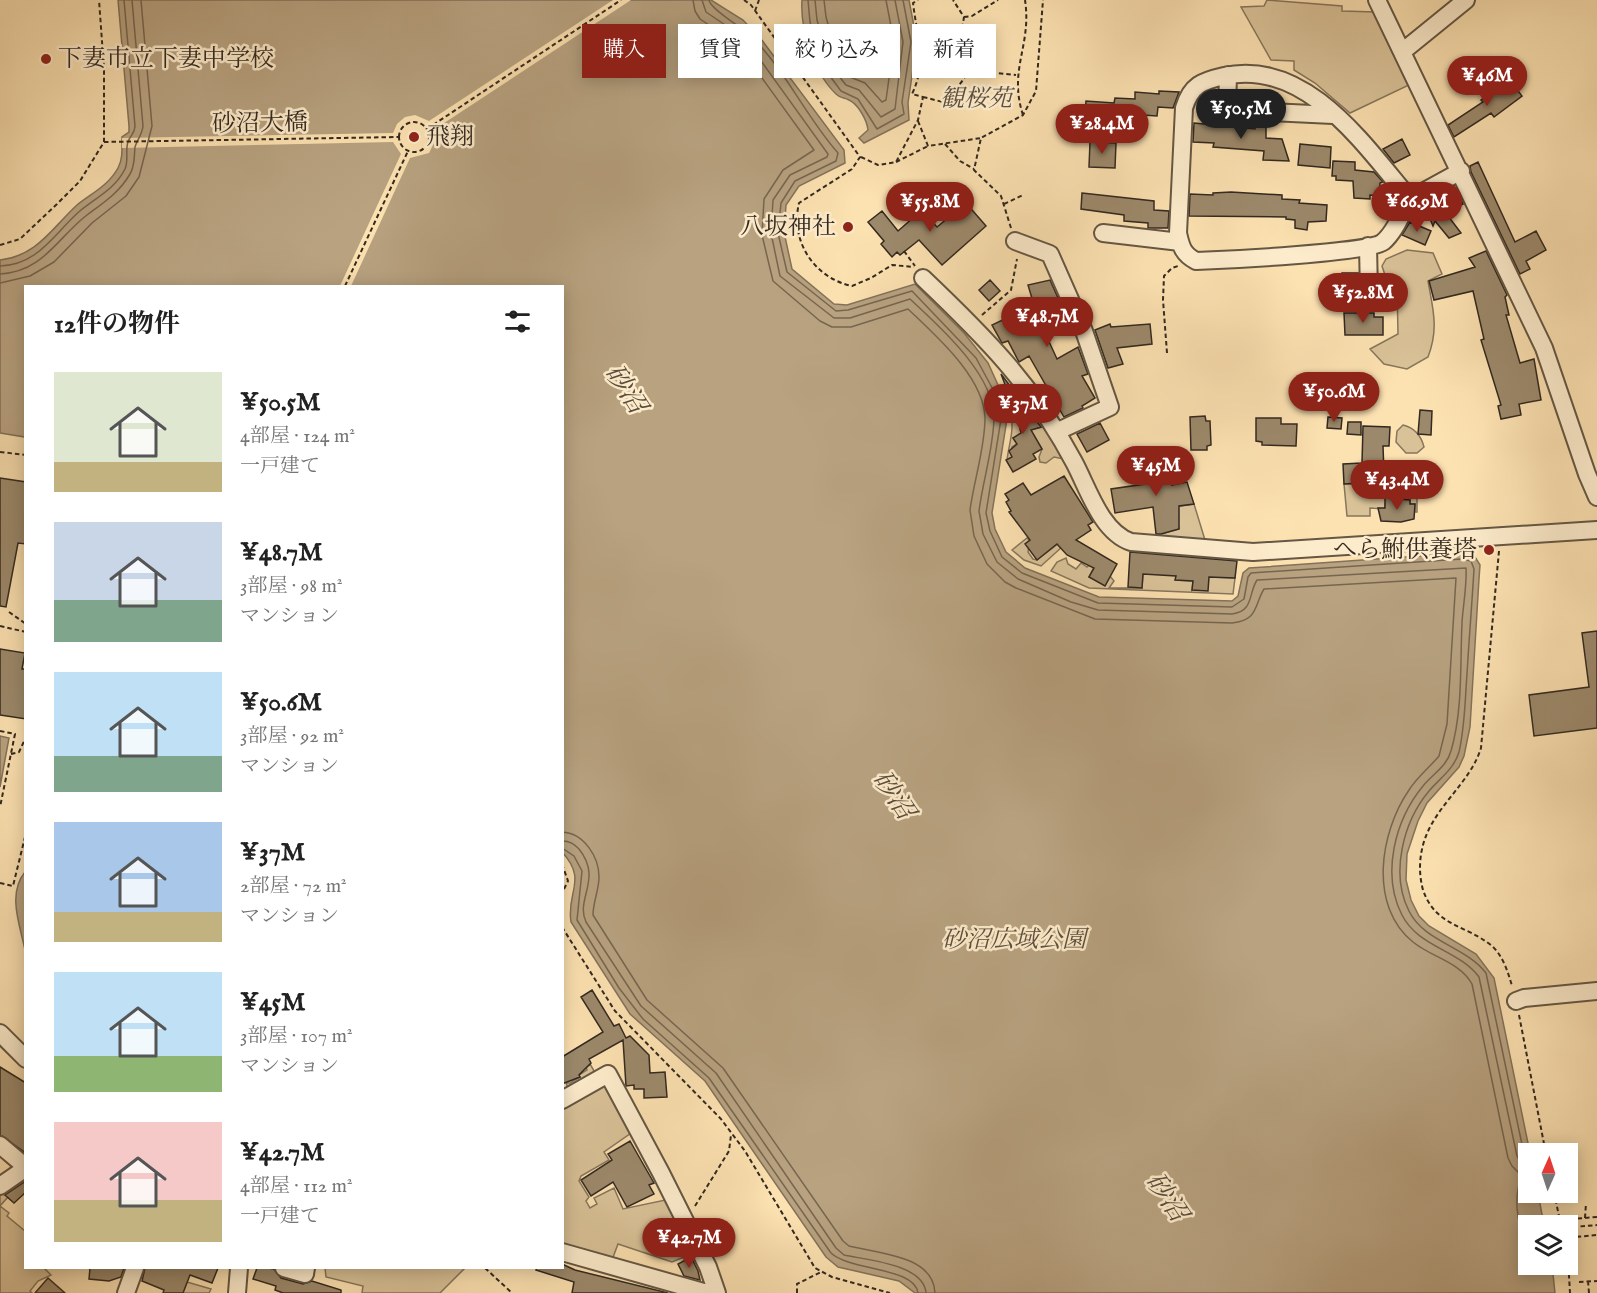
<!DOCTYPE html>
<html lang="ja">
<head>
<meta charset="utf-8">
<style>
	body { margin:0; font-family:"IM FELL English","Noto Serif JP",serif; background:#f6f6f6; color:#222; height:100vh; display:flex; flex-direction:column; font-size:22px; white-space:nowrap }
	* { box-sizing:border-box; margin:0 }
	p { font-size:20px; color:#767676 }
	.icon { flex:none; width:33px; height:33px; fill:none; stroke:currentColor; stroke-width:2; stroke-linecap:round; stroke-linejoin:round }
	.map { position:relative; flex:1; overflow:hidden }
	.details { position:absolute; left:24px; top:285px; width:540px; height:984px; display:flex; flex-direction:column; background:#fff; border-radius:0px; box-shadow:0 3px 15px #0003 }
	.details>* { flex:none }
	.guide { position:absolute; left:582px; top:24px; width:570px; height:54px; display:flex; gap:12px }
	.needle { width:39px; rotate:3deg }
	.controls { position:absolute; left:1518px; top:1143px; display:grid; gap:12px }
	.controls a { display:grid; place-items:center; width:60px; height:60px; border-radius:0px; background:#fff; box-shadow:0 3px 15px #0003; font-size:30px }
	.price { position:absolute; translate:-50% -51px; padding:0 14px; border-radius:21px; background:#8f2418; color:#fff; font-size:20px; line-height:39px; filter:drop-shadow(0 2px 3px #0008) }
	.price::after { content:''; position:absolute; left:50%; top:36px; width:18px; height:14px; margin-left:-9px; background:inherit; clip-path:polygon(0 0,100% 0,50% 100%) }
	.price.selected { background:#222; color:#fff }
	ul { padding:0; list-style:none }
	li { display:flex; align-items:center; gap:18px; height:150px; padding:0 30px }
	li span { display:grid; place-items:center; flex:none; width:168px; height:120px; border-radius:0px; color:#555 }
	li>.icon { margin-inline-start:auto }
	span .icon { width:72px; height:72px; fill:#fffc; stroke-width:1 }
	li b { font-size:26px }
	h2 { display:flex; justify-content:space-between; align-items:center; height:72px; padding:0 30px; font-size:26px }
	.chip { padding:0 21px; border-radius:0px; background:#fff; box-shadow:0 3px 15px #0003; font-size:21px; line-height:54px }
	.chip.selected { background:#8f2418; color:#fff }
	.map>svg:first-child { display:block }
	.green { fill:#dac298; stroke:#86765c; stroke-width:1.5 }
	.water { fill:#b8a280; stroke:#83725a; stroke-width:1.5 }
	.pier { fill:#fce1b1 }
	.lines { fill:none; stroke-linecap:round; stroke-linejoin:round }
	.shore { stroke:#766650; stroke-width:1.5 }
	.building { fill:#9c896b; stroke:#332920; stroke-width:1.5 }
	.minor-casing { stroke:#655744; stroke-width:20 }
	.path { stroke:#332920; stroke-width:2; stroke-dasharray:4.5 3; stroke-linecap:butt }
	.minor { stroke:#fdeccc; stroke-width:16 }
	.poi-dot { fill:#8f2418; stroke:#fdeccc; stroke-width:2 }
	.labels { text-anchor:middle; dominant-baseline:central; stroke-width:5; stroke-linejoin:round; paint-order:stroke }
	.poi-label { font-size:24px; fill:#332920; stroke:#fdeccc; text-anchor:start }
	.park-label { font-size:24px; font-style:italic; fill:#5d4f3e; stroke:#fdeccc }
	.street-label { font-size:24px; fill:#332920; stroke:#fdeccc }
	.water-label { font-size:26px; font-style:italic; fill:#5b4d3d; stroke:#fdeccc }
</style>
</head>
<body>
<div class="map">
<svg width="1597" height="1293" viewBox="0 0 1597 1293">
	<rect width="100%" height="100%" fill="#fce1b1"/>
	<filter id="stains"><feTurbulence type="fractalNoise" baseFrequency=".00333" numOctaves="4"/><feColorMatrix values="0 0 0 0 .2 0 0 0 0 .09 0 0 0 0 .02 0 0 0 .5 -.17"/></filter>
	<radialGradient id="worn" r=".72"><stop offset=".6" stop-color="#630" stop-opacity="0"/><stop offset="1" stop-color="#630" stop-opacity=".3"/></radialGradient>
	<path class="green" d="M1267,0L1342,6V11L1376,12L1409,85L1350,113L1315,83L1294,70V61L1271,60L1241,7L1264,6Z
		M1407,250L1433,253L1442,274L1428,281C1433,310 1439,328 1428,357L1407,369L1384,364L1370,349L1398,334L1397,286L1386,278L1382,266L1386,259Z
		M1015,404L1021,414L1017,415L1021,432L1047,426L1064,459L1054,457L1046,463L1040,462L1039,457L1042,449L1031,431L1013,438L1017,444L1012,447V457L1007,460C1009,443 1016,426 1009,410Z
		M1403,425C1415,428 1421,435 1424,447L1417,453H1406L1396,442L1397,431Z
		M1409,482L1417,491V512H1415V504H1410V500L1400,499L1385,504V509L1370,508V516H1347L1344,484Z
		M1194,504L1205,540L1161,538L1157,535L1179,529L1174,507Z
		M1027,538L1030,541L1028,552L1033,559L1037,560L1059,543L1062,547L1041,566L1024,560L1012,550Z
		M1099,557L1089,577L1105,585L1110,576L1114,581L1109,588H1142L1143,574H1176V580L1193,581L1192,590L1209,577L1235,578L1233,594L1089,588L1051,571L1057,562L1066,558L1068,564L1076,569L1081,563L1087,567Z
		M590,1064L597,1076L570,1092L566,1083H570L580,1077L579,1075L587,1070L586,1067Z
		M605,1082L634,1131L604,1152L609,1160L581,1176L579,1181L589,1197L586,1201L590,1208L597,1204L594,1198L614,1188L623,1209L670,1199L694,1253L672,1262L618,1244L612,1260L563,1247V1105Z
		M0,1191L8,1197L0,1206L9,1213L7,1216L25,1231L26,1268H44L51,1275L38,1281L30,1291L32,1293H0Z
		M325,1268H465L440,1293H362L363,1286L326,1277Z
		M187,1282L211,1289L209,1293H178Z"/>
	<path class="water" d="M118,0H711L743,20L761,39L844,150L845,163L799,186L786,205L784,232L792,269L834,304L847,305L915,284L964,333L988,363L1003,396L1007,419L992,513L995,529L1006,552L1025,568L1099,597L1232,601L1238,596L1243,573L1249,568L1462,553L1475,557L1480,565L1479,579L1470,727L1464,756L1459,767L1427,803L1418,821L1407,854L1406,880L1411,900L1419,916L1429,926L1476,954L1494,978L1530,1153L1528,1192L1538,1193L1544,1225L1528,1226V1264L1552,1265L1555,1293H915L899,1281L838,1267L826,1257L705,1081L630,1014L571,922C566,892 588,880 562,852V286H26L25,437L0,433V260C37,256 52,228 77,205C92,193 108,186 118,168C123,159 122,148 122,137L129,132V126Z
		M802,0H909L917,42L908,103L909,120L864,143L859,138L868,130C867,120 858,104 849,100C844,97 841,99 836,94C814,73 800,30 802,0Z
		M0,736L9,738L0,787Z
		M25,872V950C20,925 7,894 25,872Z"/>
	<path class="pier" d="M613,0H631L435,129V141L429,153L410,158L351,286H340L401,154L393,142L122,148V138L393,133L397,124L405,117L415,115L429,121Z"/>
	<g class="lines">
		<path class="shore" d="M693,0L695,11L700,19L728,38L744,53L814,150L783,170L764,199L762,235L773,281L820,321L832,327H851L908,309C935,335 984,377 985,418C985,448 974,480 970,510L974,536L987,564L1005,582L1016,588L1095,619L1232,623C1259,620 1254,605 1264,589L1456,578L1447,724L1439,756C1430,767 1417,777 1409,790C1380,832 1368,906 1413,942C1431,957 1460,962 1472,984L1508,1158L1512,1166L1522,1176C1514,1194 1515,1224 1528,1241
			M702,0L706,12L734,31L751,47L828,154L827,157L790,175L773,200L771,233L780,276L834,318H850L910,299C939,326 995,375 994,419C993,450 983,480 979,511L983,534L997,562L1018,579L1071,602L1098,610L1232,614C1254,611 1248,594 1257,580L1466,568C1467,586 1463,605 1462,623C1460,664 1463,710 1451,751C1447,766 1433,774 1423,786C1395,820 1381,874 1402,915C1418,947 1459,950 1479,977L1517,1156L1521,1163L1528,1167
			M709,0C710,9 741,27 750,35C785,69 806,117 838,153L836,161L795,181L781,203L778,233L787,272L836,311L848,310L912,291L976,358L997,397L1001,419L986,513L990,531L1002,557L1022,573L1098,603L1232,607L1244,599L1248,577L1251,573L1462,559L1471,561L1474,569C1472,604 1469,639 1467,674C1465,700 1465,726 1459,752C1454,769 1440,778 1429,791C1403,822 1390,874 1409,911C1424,942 1465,946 1486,973L1524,1154L1528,1159
			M808,0L810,22L824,68L841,91L858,99L877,129L904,114L902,102L911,42L903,0
			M815,0L817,20L830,65L846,85L859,90L881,117L895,109L903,42L895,0
			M824,0L826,17L838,60L850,77L865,83L882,102L886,100L894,42L886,0
			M0,266C39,265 55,232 81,210C97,197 115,189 125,169C129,160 125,150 128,142C130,135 135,134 135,126L124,0
			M0,274C43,272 57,238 87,215C103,203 119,193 130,174C135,166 134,157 135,147C137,140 142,135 143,126L132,0
			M0,283L30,276L54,262L92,223L126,196L139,177L152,126L141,0
			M562,832C584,833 599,857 599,877C599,890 593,902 593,915L647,1000L723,1068L843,1241L849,1246C876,1253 934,1255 935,1293
			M562,841C570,841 574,844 579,849C603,879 575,899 586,922L641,1006L716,1073L836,1248L844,1255C866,1260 924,1264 926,1293
			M562,848L574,856L582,871L577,920L619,988L643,1019L709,1078L831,1253C850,1271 915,1267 918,1293"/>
	</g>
	<path class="building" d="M1509,79L1522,96L1494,117L1491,113L1454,137L1448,125L1483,102L1481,100Z
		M1159,91L1179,92L1173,108L1158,107L1157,116L1127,114L1126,119L1085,117L1086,101L1114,103L1115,98L1135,99V92L1159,94Z
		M1194,123L1255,129V125L1266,126V138L1282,139L1289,161L1263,160L1264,151L1213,147L1214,143L1193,142Z
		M1402,139L1410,155L1394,163L1383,149Z
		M1090,142L1116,143L1115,168L1089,167Z
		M1300,144L1331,147L1330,168L1298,165Z
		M1333,161L1355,162V170L1374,172L1383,182L1380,183L1379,196L1370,195V199L1354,198L1353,181L1336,180V176H1332Z
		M1478,162L1515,242L1536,231L1546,250L1526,261L1530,269L1520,274L1471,172L1470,166Z
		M1456,189L1463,204L1445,212L1461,233L1449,238L1435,221L1433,226L1424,204Z
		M1231,192L1282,195V199L1300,200L1299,203L1327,205L1326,221L1308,222L1307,230L1295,228V220L1286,219V217L1189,216L1190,194L1213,195V193Z
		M1082,193L1154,201V210L1169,211L1168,228H1148V223L1124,221V215L1081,209Z
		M966,203L986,226L942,265L919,240L900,255L897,252L892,257L881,244L884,241L868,222L882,211L898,231L922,210L937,227Z
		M1410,222L1431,231L1425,245L1402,235Z
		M1486,251L1507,295L1505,297L1509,315H1506L1520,363L1534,359L1541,400L1519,404L1521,415L1501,419L1498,406L1501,405L1481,340L1484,339L1473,291L1434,300L1429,281L1475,267L1469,258Z
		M1342,273H1358V290H1342Z
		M990,280L1000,291L989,301L979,290Z
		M1050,280L1070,325L1046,335L1057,359L1078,347L1088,374L1082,376L1095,398L1082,406L1083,408L1064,417L1029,356L1019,362L1008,341L1002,343L992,325L1034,305L1028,285Z
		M1344,313H1374V317H1383V335H1345Z
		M1110,324L1111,327L1150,324L1152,344L1117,348L1123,364L1108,368L1095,330Z
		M1001,374L1041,427L1031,430L1042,449L1033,454L1036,459L1013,472L1006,460L1012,457L1009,451L1017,444L1013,438L1021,433L1016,411L1018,410L1009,395Z
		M1420,410L1432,411L1431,435L1418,434Z
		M1205,416L1206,421H1210L1211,445L1207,446V450H1191L1190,417Z
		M1328,417L1342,418L1341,429L1327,428Z
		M1256,418H1281V424H1297L1296,446L1262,445V442L1256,441Z
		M1348,422H1361V435L1347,434Z
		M1100,423L1109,440L1087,452L1077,434Z
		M1363,426L1390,427L1389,446H1383L1384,473H1379L1380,482L1344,484L1343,464L1362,463Z
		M1155,462H1172V485L1187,482L1194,504L1179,506V529L1161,534H1156L1153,507L1115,513L1111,489L1145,484V465H1155Z
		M1064,476L1093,522L1088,525L1091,530L1076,540L1117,564L1105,586L1089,577L1094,568L1067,555L1057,544L1037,560L1025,544L1030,540L1009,512L1011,511L1006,502L1009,500L1005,494L1023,483L1031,495Z
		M0,478L26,482V544L18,543L6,607L0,606Z
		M1385,498L1410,500V504H1415L1414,519L1401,522L1381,521L1378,508H1385Z
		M1130,552L1237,561L1235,578L1209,577L1208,591L1192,590L1193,581L1175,580L1176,576L1143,574L1142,588L1128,587Z
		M1597,631V728L1534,736L1529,695L1589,687L1582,633Z
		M0,649L25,653L22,669H26V719L0,715Z
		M592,990L614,1026L619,1024L626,1038L630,1036L649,1055L650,1073L665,1072L667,1097L644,1098V1089H634V1085L626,1086L623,1040L589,1059L591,1063L579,1075L580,1077L562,1084V1057L603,1032L581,997Z
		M0,1067L26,1083V1153L0,1135Z
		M630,1141L654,1183L649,1185L654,1194L627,1207L613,1182L591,1196L581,1180L612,1160L608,1154Z
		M26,1181V1192L14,1203L5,1195Z
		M691,1257L698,1271L700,1280L684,1276L678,1264Z
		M562,1264L575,1270L668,1293H572L574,1282L536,1270L537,1268H562Z
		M90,1268H124L121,1277L109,1281L89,1279Z
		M145,1268H218L212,1283L190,1275L183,1293H163L164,1290L142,1281Z
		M257,1268H268L274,1269L281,1278L303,1284L312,1281L341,1290V1293H283L275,1290L276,1286L253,1279Z
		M48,1278L65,1293H35Z"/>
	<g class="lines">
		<g class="minor-casing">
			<path id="minor" d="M1377,0L1544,348L1587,474L1597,497
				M1402,52L1466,0
				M1228,75L1227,110L1333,115
				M1410,199C1402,213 1395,232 1383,242C1369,253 1223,260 1196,261C1183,254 1181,247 1178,233L1184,108C1191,85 1202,81 1224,76C1306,58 1364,145 1410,199L1461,171
				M1103,233L1180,242
				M1015,241L1050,254L1084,331L1110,407L1058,431
				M1368,246L1369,293
				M923,278C985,337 1033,385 1074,462C1088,488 1101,532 1131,542L1253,552L1597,530
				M1516,1001L1524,998L1597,991
				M0,1033L26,1059
				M562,1100L608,1074L661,1173L708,1267L717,1293
				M0,1145L26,1167
				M0,1186L26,1168
				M562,1252L707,1293
				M284,1268L305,1274L306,1268
				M126,1293L135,1268
				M237,1293L239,1268"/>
		</g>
		<path class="path" d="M744,0L751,5L860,157L852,169L799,203C790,241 814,278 852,286L871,278L892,265L914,267
			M755,11L759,0
			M964,17L972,16L998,0
			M969,70L1016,75
			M923,97L943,102C967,78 978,67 961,35L964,17L953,0
			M1023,115C1008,69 1032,46 1025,0
			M918,121L928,146L981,138
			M399 137a15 15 0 1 1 30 0a15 15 0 1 1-30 0Z
			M427,129L621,0
			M104,142L399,137
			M945,144L960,161L974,169
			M861,157L878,165L896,162L918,120L923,97L912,94C928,60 917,38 913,3L918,0
			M896,162L928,146
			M1004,204L1023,195
			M1011,228L1001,196L974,170L981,138L1023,115L1036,91L1043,0
			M0,245L20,239L57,204L80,181L104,142V69L99,0
			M904,251L915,266
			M345,286L408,151
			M982,315L1011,290L1017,259
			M1167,353L1163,300L1164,276L1172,268L1178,266
			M0,452L26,455
			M1499,551L1481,748C1470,784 1433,807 1423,845C1419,860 1419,875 1423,890C1436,927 1465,924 1492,946C1503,956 1508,972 1512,986
			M9,612L26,624
			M0,626L26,632
			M0,731L15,734L0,807
			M11,754L19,752L26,737
			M562,864L568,881L562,893
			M0,883L13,886L26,833
			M562,927L615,1011L721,1119L745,1151L815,1268L832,1277L890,1293
			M1519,1015L1546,1154
			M1554,1192L1561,1226
			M695,1206L729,1151L731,1135
			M1597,1217L1572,1219L1575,1237L1597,1235
			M1585,1218L1586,1203
			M1573,1227L1597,1225
			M1568,1259L1570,1293
			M485,1268L512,1293
			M1588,1281L1589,1293
			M1579,1282L1597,1281
			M797,1293V1284L821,1272"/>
		<use href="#minor" class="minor"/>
	</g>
	<g class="poi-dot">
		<circle cx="46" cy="59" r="6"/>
		<circle cx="414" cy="137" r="6"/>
		<circle cx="848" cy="227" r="6"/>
		<circle cx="1489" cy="550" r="6"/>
	</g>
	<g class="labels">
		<g class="poi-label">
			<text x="58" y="59">下妻市立下妻中学校</text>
			<text x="426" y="137">飛翔</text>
			<text x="836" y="227" text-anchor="end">八坂神社</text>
			<text x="1477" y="550" text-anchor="end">へら鮒供養塔</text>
		</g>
		<g class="park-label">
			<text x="976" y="99">観桜苑</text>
			<text x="1014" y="940">砂沼広域公園</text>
		</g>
		<g class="street-label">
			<text transform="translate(260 124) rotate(-1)">砂沼大橋</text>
		</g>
		<g class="water-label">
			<text transform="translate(625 389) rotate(57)">砂沼</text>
			<text transform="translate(893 795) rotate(56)">砂沼</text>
			<text transform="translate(1166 1197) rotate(56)">砂沼</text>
		</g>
	</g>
	<rect width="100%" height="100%" filter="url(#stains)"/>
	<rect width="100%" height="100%" fill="url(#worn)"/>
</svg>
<div class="controls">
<a><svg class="needle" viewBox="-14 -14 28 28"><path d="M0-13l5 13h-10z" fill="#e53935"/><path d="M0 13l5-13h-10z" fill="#767676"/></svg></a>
<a><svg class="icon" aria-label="layers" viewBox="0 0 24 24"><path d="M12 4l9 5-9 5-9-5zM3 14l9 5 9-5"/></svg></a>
</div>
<b class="price" style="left:1487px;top:107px">¥46M</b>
<b class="price selected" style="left:1241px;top:140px">¥50.5M</b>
<b class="price" style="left:1102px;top:155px">¥28.4M</b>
<b class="price" style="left:930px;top:233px">¥55.8M</b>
<b class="price" style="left:1417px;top:233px">¥66.9M</b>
<b class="price" style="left:1363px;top:324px">¥52.8M</b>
<b class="price" style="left:1047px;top:348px">¥48.7M</b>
<b class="price" style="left:1334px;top:423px">¥50.6M</b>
<b class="price" style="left:1023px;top:435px">¥37M</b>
<b class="price" style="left:1156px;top:497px">¥45M</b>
<b class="price" style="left:1397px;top:511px">¥43.4M</b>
<b class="price" style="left:689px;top:1269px">¥42.7M</b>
<div class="guide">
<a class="chip selected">購入</a>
<a class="chip">賃貸</a>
<a class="chip">絞り込み</a>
<a class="chip">新着</a>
</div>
<section class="details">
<h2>12件の物件<svg class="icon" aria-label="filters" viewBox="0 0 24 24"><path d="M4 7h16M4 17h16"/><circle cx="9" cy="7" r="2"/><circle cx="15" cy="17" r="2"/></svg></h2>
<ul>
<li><span style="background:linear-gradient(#dfe7d0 75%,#c2b280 0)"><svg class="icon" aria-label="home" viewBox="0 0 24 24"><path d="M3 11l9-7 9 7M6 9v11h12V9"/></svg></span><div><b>¥50.5M</b><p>4部屋 · 124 m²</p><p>一戸建て</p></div></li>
<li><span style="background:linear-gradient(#c9d6e8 65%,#7fa58c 0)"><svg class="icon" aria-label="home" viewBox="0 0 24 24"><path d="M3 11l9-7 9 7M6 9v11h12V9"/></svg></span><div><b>¥48.7M</b><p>3部屋 · 98 m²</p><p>マンション</p></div></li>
<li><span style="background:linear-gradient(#bfe0f5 70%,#7fa58c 0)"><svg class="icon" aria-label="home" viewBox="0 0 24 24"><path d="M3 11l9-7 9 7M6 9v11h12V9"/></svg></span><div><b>¥50.6M</b><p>3部屋 · 92 m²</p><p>マンション</p></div></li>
<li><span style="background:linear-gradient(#a9c7e8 75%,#c2b280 0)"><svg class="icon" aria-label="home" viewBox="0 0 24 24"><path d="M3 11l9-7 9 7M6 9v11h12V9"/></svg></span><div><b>¥37M</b><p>2部屋 · 72 m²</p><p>マンション</p></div></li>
<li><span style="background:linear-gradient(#bfe0f5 70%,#8fb573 0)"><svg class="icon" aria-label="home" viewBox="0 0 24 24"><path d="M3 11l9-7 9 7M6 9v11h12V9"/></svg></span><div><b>¥45M</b><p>3部屋 · 107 m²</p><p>マンション</p></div></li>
<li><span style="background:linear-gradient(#f6c9c9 65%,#c2b280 0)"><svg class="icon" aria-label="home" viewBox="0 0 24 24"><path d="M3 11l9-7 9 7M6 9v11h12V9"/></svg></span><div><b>¥42.7M</b><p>4部屋 · 112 m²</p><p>一戸建て</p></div></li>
</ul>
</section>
</div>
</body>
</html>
